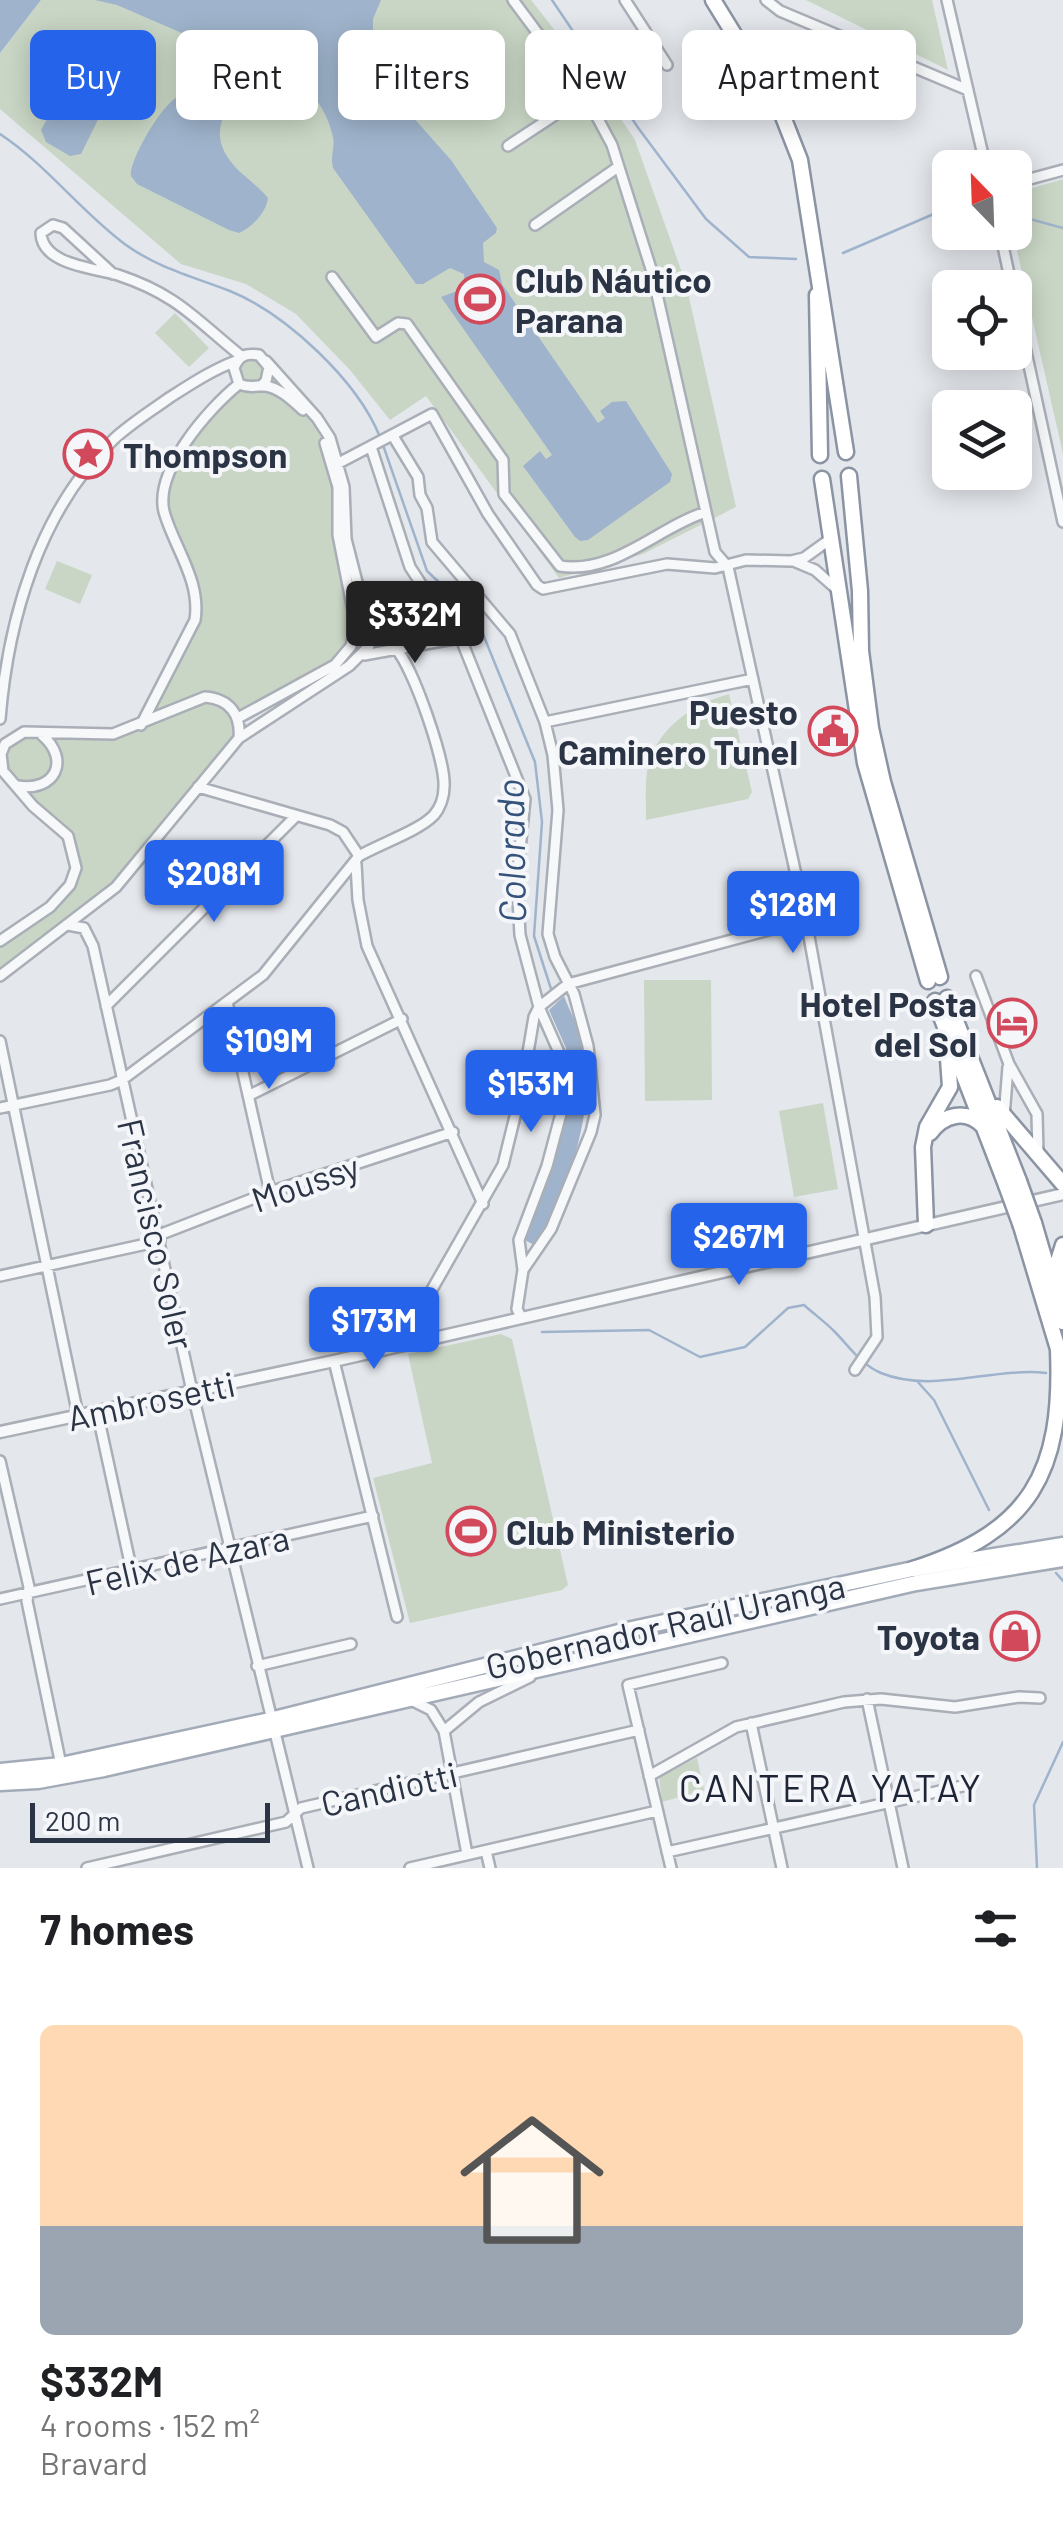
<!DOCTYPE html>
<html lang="en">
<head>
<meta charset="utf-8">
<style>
	body { margin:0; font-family:Barlow,sans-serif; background:#f6f6f6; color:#202124; height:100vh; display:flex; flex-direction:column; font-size:38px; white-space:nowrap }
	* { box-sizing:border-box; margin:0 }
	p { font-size:32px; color:#757577 }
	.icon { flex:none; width:55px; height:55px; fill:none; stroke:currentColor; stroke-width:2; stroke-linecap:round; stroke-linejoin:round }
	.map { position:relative; height:1868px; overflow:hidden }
	.drawer { display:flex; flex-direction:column; background:#fff; flex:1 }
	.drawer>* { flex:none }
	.top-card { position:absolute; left:30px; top:30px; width:1005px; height:90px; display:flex; gap:20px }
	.needle { width:65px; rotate:337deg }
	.fabs { position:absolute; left:932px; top:150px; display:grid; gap:20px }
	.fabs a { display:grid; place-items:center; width:100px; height:100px; border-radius:15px; background:#fff; box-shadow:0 5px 25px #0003; font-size:50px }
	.scale { position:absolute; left:30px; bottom:25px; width:240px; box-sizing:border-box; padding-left:10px; border:5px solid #2b3445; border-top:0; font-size:28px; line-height:35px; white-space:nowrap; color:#2b3445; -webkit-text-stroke:8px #f4f6f9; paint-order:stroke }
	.price { position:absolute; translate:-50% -85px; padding:0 22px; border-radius:10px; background:#2563eb; color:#fff; font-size:32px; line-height:65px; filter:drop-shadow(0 2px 5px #0008) }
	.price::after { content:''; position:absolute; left:50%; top:60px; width:30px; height:22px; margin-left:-15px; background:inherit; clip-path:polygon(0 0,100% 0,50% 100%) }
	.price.on { background:#222; color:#fff }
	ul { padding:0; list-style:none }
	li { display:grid; align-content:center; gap:20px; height:530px; padding:0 40px }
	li+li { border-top:2px solid #e0e0e0 }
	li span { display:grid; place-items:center; height:310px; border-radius:15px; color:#555 }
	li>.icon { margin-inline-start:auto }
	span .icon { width:180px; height:180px; fill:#fffc; stroke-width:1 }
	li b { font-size:42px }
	h2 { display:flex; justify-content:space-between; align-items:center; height:120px; padding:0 40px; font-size:42px }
	.tag { padding:0 35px; border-radius:15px; background:#fff; box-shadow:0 5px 25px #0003; font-size:35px; line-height:90px }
	.tag.on { background:#2563eb; color:#fff }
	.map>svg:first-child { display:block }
	.green { fill:#c9d6c5 }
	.water { fill:#9fb4cc }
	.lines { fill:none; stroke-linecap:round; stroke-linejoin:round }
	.stream { stroke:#9fb4cc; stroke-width:2.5 }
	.minor-casing { stroke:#a9aeb7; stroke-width:14 }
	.tertiary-casing { stroke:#a9aeb7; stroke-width:15 }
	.primary-casing { stroke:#a3abb8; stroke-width:19 }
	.trunk-casing { stroke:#8b94a3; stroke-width:19 }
	.minor { stroke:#f7f8fa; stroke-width:9 }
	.tertiary { stroke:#f7f8fa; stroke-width:10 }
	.primary { stroke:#fff; stroke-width:14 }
	.trunk { stroke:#fff; stroke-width:14 }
	.trunk-bridge-casing { stroke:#8b94a3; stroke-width:19; stroke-linecap:butt }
	.trunk-bridge { stroke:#fff; stroke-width:14 }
	.labels { text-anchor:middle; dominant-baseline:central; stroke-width:8; stroke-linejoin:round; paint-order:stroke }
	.poi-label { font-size:35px; font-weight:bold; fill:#2b3445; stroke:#f4f6f9; text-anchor:start }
	.street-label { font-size:35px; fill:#2b3445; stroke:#f4f6f9 }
	.water-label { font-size:38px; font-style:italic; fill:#34527a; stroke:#f4f6f9 }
	.neighbourhood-label { font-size:38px; letter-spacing:2.5px; fill:#1d2536; stroke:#f4f6f9 }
</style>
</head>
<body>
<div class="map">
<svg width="1063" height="1868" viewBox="0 0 1063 1868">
	<rect width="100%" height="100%" fill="#e4e7ec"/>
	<path class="green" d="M41,0H531L601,89L635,140L686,284L736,507L643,554L559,578L426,396L390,420L350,370L296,314L246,284L181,264L0,109V53Z
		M806,0H932L948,70Z
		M1063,179V454L1013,233L1019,192Z
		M175,313L209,348L189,367L155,333Z
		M250,353L266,361V381L315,424L333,466L356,626L347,653L239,718V738L116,887L0,976V941L24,927L74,878L68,836L9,780L1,754L17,734H113L141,725L197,605L162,498L179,454L239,384L234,368Z
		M57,561L92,575L80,604L45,589Z
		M729,694L752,792L748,799L646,820C646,804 645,787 647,772C653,731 692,704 729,694Z
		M644,980H711L712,1100L645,1101Z
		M823,1103L838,1189L794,1197L779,1111Z
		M501,1334L512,1339L568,1585L562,1590L410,1623L373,1478L432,1463L408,1354Z
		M697,1758L704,1790L662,1802L659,1777Z"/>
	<path class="water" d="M0,0H41L0,53Z
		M95,0H381L373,19V42L403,106L451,160L497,228L496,233L483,243L484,262L499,270L502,284L598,423L605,418L600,411L612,402L626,401L672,474L670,482L588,540L580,541L575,537L523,466L540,451L546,459L552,455L441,297L465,288L464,274L450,268L423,284H416L333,168C330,157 335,148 333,137C325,100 300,79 270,59C254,56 249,67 242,80C223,115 205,137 239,171C249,180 260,188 268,198C266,213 252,227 239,233L229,230L137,184L131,176C129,160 164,100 180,96C190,93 201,100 212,99C225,85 238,66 233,46L227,43L184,34L117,5Z
		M102,36L129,52L128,59L81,154L70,156L46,142L41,130L91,40Z
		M564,996C570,1012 580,1029 584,1046C597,1107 567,1194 536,1246L523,1239L567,1106L566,1048L549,1010Z"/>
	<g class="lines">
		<path class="stream" d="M552,0L639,129L706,219L749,257L796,259
			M0,134C47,165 81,212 126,245C158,268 194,277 230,291C286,314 357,380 380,437
			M1015,215L1063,228
			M843,253L950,207
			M383,445L427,571L476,617L535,762L542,822L534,936L552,992
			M542,1332L649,1330L700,1357L745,1347L788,1308L804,1305C814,1314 825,1322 834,1331C849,1346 860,1364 881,1373C932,1394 993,1367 1046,1373
			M917,1381L934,1400L989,1510
			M1056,1573L1063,1581
			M1037,1868L1034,1805L1063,1742"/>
		<g class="minor-casing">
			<path id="minor" d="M513,0L589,102L612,145L652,272L715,552L728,567L806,920L875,1297L877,1337L855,1370
				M625,0L667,65
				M766,0L780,11L968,90
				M947,0L986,168
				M508,146L584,96
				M1015,183L1063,170
				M535,225L618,167
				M1000,232L1012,288
				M113,274L63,228L53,225L41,233C42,265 95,268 118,275C178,295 195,319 241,356
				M332,277L376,337L398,323L407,324L503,460L504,494L560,566C614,575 658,527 706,512
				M1015,301L1063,522
				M239,384C250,389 255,385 265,386C280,388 292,400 303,410
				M239,384L234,368C239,355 246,353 259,355L269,367L266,381L261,386
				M393,436L418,477L420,495L427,508L432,542L510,634L545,722L553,755L558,810L548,934L555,957L574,994L588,1046L595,1115L591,1132L551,1229L523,1270
				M371,447L410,567L425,590L451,614L525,799L517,880L520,935L539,1007L561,1057L564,1085L563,1106L547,1166L519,1240L523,1270L517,1309L521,1317
				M335,465L432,414L488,514L537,585L543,589L667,564L715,568L746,560L791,561L804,558L829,540
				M796,562L815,570L839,591
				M364,655L459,638
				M238,718L335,665L351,646L356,626L338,535V487L325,443
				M0,719C8,620 39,510 114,439C130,424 151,411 169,398C191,384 212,370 236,361
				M545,722L753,679
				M141,725L195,620C201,582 176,550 165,515C151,473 209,408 239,384
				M18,786C55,792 71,760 42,735
				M198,787L330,825L343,832L359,856
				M359,856C379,844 419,831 434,815C440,808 444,797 444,787C446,762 413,667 396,649
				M356,864L358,900L367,946L483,1204
				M68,925L84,928L93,946L192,1391L308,1868
				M0,941L50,907L70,885L76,868L68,836L33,806L3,771L1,754L5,744L24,732L113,734L205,697C230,699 241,715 239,738
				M0,976L116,887L239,738L349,666L369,646L370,633L346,539L344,487L330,438L317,418L266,361
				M976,976L1009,1064L1037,1114L1038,1153
				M227,1002L270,1192
				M106,1006L295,817
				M0,1041L78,1415
				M250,1095L402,1019
				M0,1108L110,1085L122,1080L263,975L359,856
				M1004,1117L1008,1067
				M159,1235L270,1192L453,1132
				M0,1276L160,1241
				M405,1344L410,1328L503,1165L522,1088L534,1017L539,1007L568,984L806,920
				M334,1361L397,1617
				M97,1411L132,1572
				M0,1461L29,1587L27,1601L61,1765
				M0,1599L373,1516
				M257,1666L351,1644
				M867,1699L903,1868
				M411,1700L431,1710L444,1731L467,1854
				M751,1723L782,1868
				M444,1731L479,1702L530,1677
				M649,1776L736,1727L844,1702L881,1699L955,1707L1019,1697L1040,1698
				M486,1851L490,1868
				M667,1852L967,1785
				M87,1868L286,1822L301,1808L639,1730
				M410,1868L657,1811
				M671,1868L628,1685L722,1663"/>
		</g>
		<g class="tertiary-casing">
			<path id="tertiary" d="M0,1432L334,1361L1063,1194"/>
		</g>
		<g class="primary-casing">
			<path id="primary" d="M0,1771L61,1765L270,1720L627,1630L913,1569L1063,1545
				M0,1783L38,1781L104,1769L916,1583L1063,1559"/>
		</g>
		<g class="trunk-casing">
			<path id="trunk" d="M713,0L780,109L800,160L846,452
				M817,295L820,455
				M849,476L860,591L861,651L871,728L883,782L940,977
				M822,479L865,763L928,981
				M947,998L1019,1181
				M935,1001L1006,1185
				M997,1107L1063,1184
				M930,1133C944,1114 966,1109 983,1126
				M1034,1223L1063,1322
				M926,1225L923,1147L927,1127L950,1087L946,1030
				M1021,1226L1061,1359
				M1063,1292L1058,1261L1063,1245
				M913,1569C1031,1531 1063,1473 1058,1350"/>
		</g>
		<use href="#minor" class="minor"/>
		<use href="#tertiary" class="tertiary"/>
		<use href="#primary" class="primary"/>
		<use href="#trunk" class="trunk"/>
		<g class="trunk-bridge-casing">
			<path id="trunk-bridge" d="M1019,1181L1034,1223
				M1006,1185L1021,1226"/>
		</g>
		<use href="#trunk-bridge" class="trunk-bridge"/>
	</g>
	<defs>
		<g id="stadium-ring" transform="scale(2.5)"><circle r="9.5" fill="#f4f6f9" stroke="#d1495b" stroke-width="1.5"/><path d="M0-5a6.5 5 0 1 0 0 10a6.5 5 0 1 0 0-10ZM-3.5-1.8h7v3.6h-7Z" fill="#d1495b"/></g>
		<g id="sight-ring" transform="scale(2.5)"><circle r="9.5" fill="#f4f6f9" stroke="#d1495b" stroke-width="1.5"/><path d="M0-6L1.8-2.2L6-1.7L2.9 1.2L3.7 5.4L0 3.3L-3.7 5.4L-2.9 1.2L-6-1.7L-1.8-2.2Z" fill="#d1495b"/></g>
		<g id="civic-ring" transform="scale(2.5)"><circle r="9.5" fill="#f4f6f9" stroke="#d1495b" stroke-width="1.5"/><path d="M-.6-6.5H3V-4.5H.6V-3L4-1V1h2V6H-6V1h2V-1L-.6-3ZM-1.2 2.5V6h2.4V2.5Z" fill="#d1495b"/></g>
		<g id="hotel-ring" transform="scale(2.5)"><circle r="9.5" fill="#f4f6f9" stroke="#d1495b" stroke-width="1.5"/><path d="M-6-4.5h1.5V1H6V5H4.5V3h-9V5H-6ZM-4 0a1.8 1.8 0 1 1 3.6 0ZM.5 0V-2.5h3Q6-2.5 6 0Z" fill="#d1495b"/></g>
		<g id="shop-ring" transform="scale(2.5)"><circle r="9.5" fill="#f4f6f9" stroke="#d1495b" stroke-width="1.5"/><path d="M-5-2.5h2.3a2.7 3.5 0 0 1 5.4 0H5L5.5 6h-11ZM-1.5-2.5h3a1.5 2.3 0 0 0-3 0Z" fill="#d1495b"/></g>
	</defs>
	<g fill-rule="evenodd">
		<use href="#stadium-ring" x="480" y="299"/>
		<use href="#sight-ring" x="88" y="454"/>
		<use href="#civic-ring" x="833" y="731"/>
		<use href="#hotel-ring" x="1012" y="1023"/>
		<use href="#stadium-ring" x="471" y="1531"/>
		<use href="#shop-ring" x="1015" y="1636"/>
	</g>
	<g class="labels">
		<g class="poi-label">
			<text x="515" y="279">Club Náutico<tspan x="515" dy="40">Parana</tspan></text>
			<text x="123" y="454">Thompson</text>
			<text x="798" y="711" text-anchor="end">Puesto<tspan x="798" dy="40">Caminero Tunel</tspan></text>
			<text x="977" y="1003" text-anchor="end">Hotel Posta<tspan x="977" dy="40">del Sol</tspan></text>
			<text x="506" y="1531">Club Ministerio</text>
			<text x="980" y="1636" text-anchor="end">Toyota</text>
		</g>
		<g class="street-label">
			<text transform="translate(305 1182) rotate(-19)">Moussy</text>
			<text transform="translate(157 1234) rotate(77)">Francisco Soler</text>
			<text transform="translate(151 1400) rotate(-12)">Ambrosetti</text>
			<text transform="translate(187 1559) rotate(-13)">Felix de Azara</text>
			<text transform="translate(665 1625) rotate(-13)">Gobernador Raúl Uranga</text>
			<text transform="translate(389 1788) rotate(-13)">Candiotti</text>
		</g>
		<g class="water-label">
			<text transform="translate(510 851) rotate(-91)">Colorado</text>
		</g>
		<g class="neighbourhood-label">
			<text x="831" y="1787">CANTERA YATAY</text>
		</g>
	</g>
</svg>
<div class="fabs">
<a><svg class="needle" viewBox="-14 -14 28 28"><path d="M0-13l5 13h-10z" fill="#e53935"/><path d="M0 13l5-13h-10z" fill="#757577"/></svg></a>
<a><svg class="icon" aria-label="locate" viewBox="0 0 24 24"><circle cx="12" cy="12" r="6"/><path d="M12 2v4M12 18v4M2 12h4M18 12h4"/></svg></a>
<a><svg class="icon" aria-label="layers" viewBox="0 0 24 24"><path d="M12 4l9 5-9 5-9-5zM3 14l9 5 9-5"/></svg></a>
</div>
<div class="scale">200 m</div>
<b class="price on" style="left:415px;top:666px">$332M</b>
<b class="price" style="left:214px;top:925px">$208M</b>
<b class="price" style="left:793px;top:956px">$128M</b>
<b class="price" style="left:269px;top:1092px">$109M</b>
<b class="price" style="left:531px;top:1135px">$153M</b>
<b class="price" style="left:739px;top:1288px">$267M</b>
<b class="price" style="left:374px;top:1372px">$173M</b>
<div class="top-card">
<a class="tag on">Buy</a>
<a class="tag">Rent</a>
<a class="tag">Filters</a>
<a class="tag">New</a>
<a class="tag">Apartment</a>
</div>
</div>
<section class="drawer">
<h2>7 homes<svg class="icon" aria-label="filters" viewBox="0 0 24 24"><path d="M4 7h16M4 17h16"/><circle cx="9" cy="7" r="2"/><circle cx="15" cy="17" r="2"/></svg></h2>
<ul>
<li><span style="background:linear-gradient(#ffd9b3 65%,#9aa5b1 0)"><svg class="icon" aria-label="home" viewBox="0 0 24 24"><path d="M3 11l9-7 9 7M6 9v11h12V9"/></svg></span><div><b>$332M</b><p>4 rooms · 152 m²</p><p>Bravard</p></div></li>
</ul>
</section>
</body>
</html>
